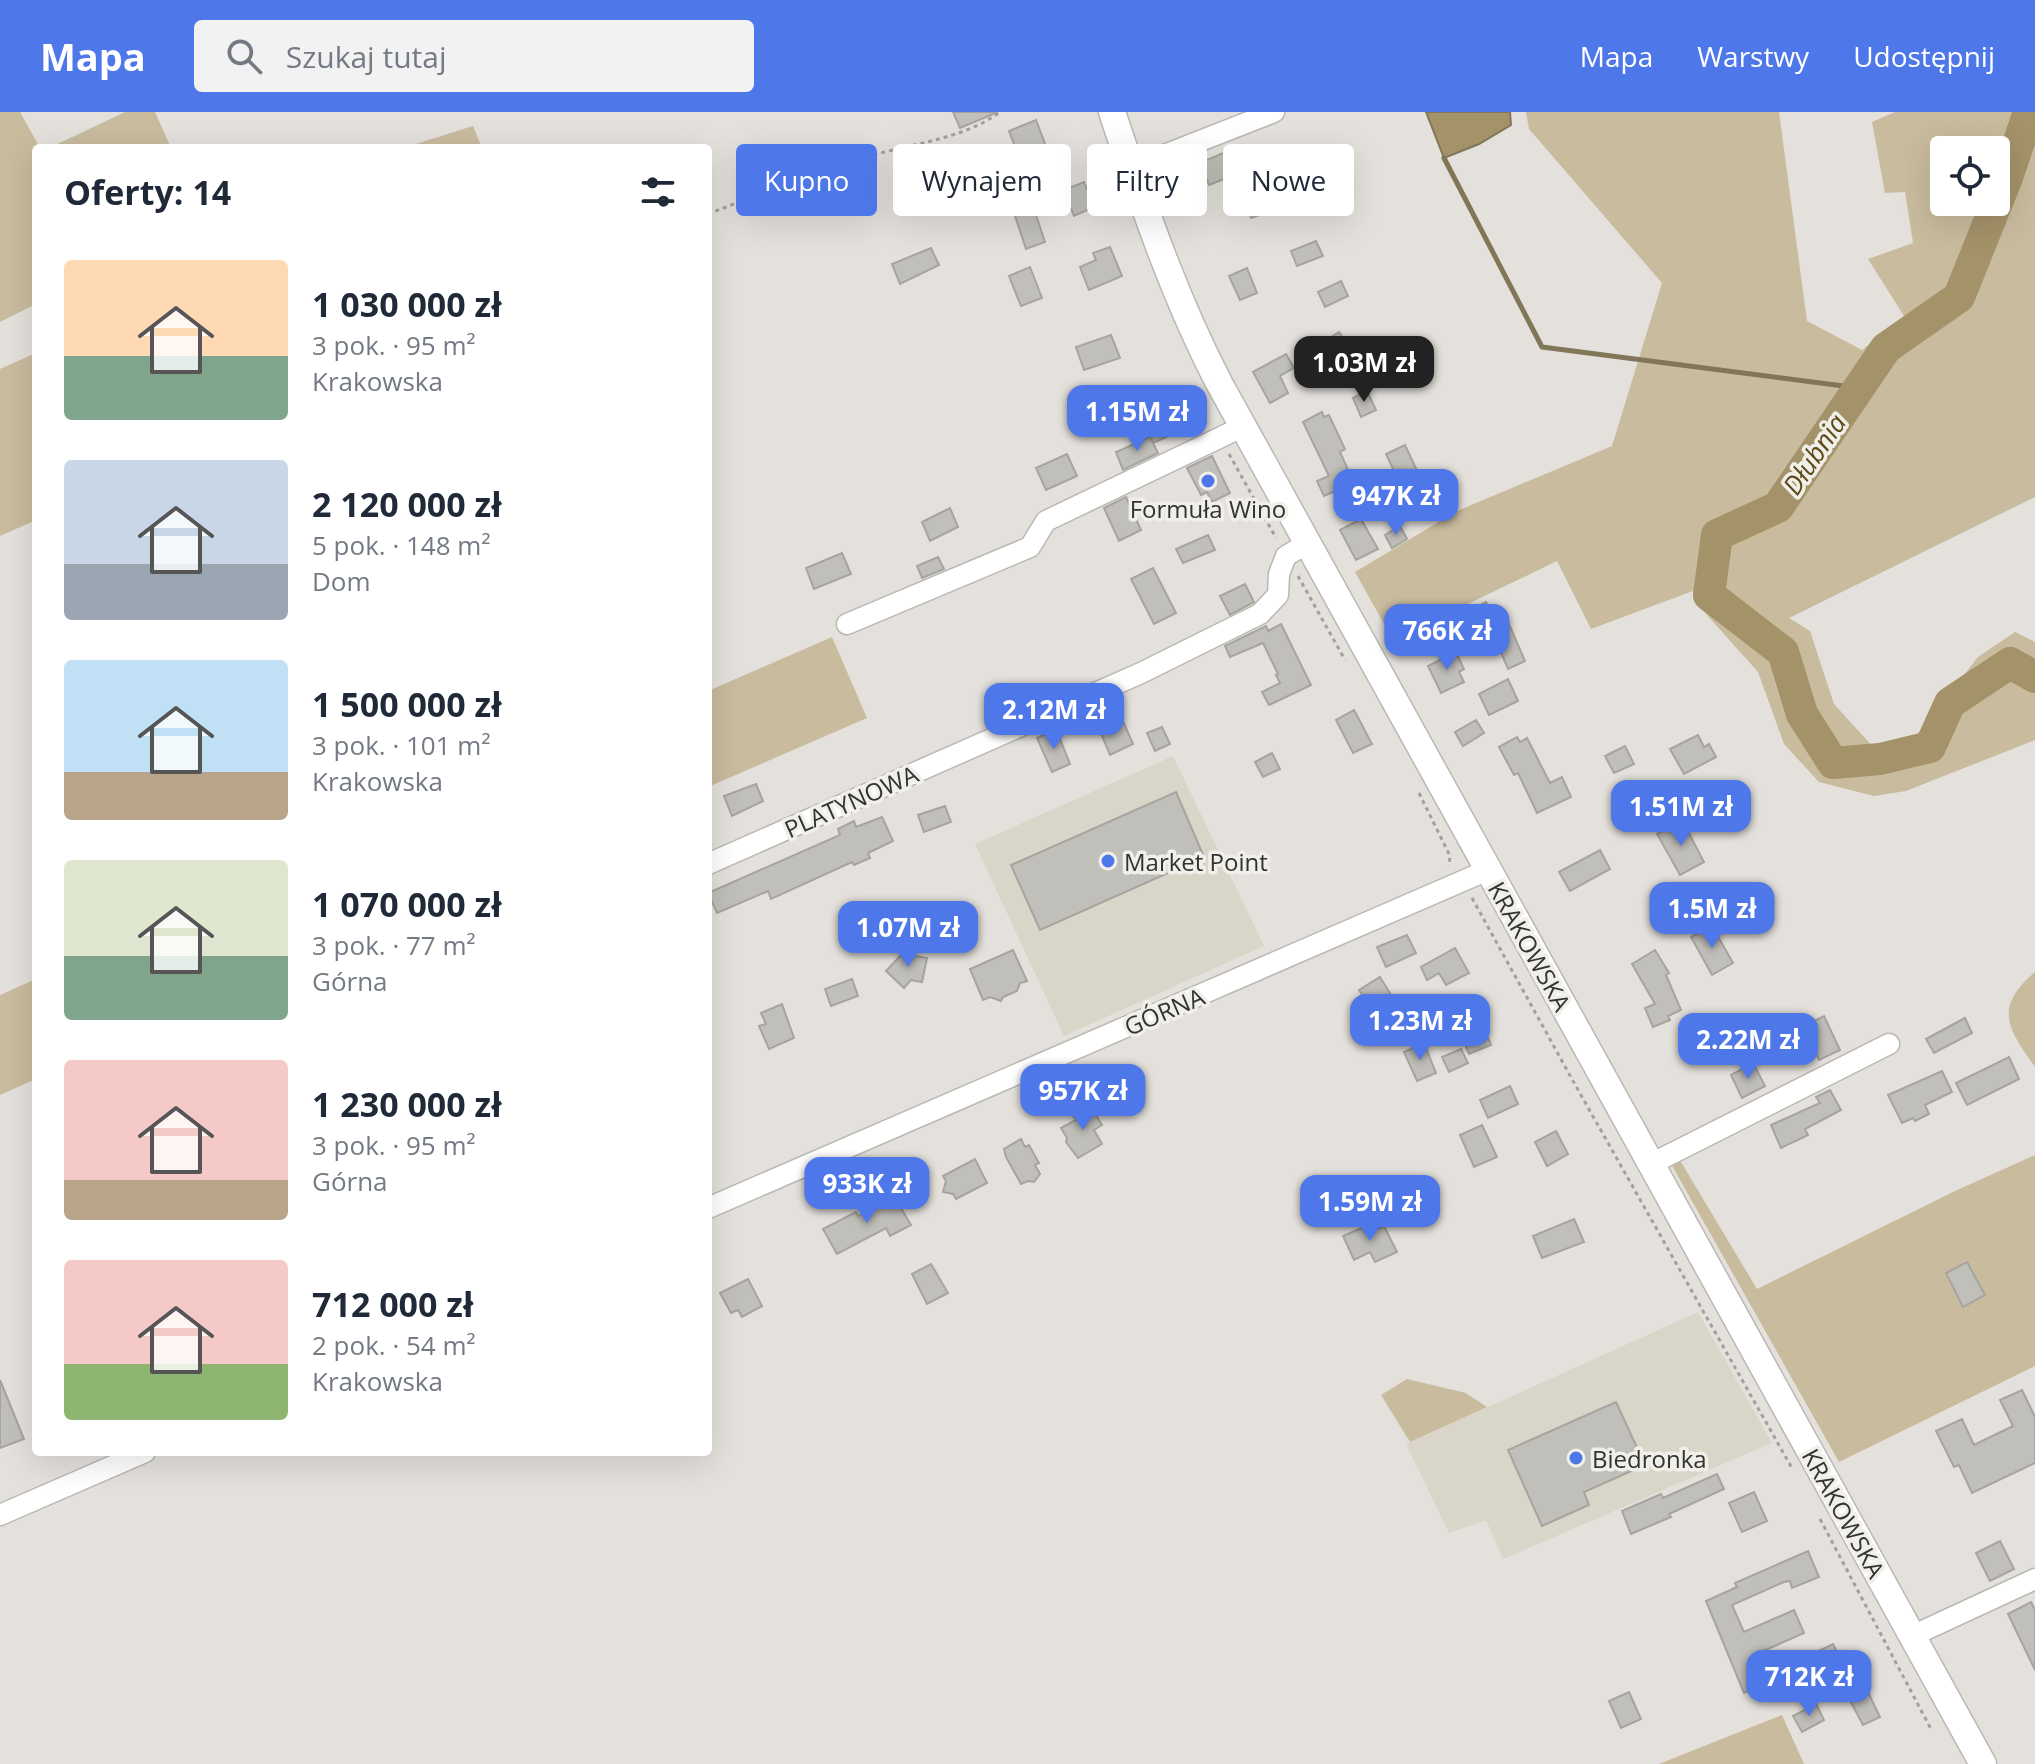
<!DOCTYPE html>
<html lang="pl">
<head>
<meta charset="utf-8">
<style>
	body { margin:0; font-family:"Open Sans",sans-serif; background:#f2f2f3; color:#1f2937; height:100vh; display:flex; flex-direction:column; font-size:30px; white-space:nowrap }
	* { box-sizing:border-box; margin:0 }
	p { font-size:26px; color:#747a83 }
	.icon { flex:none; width:44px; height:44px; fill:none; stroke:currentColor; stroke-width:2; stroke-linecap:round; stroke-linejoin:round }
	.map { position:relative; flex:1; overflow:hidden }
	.side { position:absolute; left:32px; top:32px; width:680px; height:1312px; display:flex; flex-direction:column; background:#fff; border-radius:8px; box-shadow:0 8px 32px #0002 }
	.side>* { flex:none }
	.banner { position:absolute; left:736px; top:32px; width:760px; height:72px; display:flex; gap:16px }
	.fabs { position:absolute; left:1930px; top:24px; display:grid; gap:16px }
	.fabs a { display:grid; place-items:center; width:80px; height:80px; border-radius:8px; background:#fff; box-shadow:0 8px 32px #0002; font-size:40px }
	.price { position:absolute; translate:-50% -68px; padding:0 18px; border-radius:16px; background:#4e77ea; color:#fff; font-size:26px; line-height:52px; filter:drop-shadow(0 2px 4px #0008) }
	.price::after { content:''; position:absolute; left:50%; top:48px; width:24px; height:18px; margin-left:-12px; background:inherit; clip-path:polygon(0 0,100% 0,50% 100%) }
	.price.selected { background:#222; color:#fff }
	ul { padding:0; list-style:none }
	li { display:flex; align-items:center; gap:24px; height:200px; padding:0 32px }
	li span { display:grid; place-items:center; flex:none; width:224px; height:160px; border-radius:8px; color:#555 }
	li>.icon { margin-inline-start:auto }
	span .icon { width:96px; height:96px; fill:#fffc; stroke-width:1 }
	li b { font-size:34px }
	h2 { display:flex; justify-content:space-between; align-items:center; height:96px; padding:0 32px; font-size:34px }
	.tag { padding:0 28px; border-radius:8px; background:#fff; box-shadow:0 8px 32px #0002; font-size:28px; line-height:72px }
	.tag.selected { background:#4e77ea; color:#fff }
	header { display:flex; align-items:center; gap:48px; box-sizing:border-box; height:112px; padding:0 40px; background:#4e77ea; color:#fff }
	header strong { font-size:38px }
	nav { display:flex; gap:44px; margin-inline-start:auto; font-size:28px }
	.search { width:560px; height:72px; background:#f2f2f3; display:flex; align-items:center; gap:20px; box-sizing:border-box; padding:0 28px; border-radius:8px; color:#747a83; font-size:30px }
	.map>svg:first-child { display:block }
	.built { fill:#dad5c9 }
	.green { fill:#c8bb9e; fill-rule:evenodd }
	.water { fill:#a49268; stroke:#827658; stroke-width:2 }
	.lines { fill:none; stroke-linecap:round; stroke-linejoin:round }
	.stream { stroke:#827658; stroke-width:5 }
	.river { stroke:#a49268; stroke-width:32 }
	.building { fill:#c1bfba; stroke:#a6a49f; stroke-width:2 }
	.minor-casing { stroke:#bab8b3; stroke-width:23 }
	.major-casing { stroke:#bab8b3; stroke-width:29 }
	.path { stroke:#a2a09c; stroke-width:3; stroke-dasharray:4 4; stroke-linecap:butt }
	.minor { stroke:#fff; stroke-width:20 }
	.major { stroke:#fff; stroke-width:26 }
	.poi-dot { fill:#4e77ea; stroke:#f1efea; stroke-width:3 }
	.labels { text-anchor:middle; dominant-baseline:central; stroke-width:7; stroke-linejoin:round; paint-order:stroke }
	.poi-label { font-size:24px; fill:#333331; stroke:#f1efea; text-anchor:start }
	.street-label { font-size:24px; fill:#333331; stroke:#f1efea }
	.water-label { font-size:26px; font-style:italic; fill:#5d4915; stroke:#f1efea }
</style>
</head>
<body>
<header>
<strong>Mapa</strong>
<div class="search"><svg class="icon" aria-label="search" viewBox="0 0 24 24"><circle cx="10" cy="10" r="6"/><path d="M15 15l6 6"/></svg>Szukaj tutaj</div>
<nav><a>Mapa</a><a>Warstwy</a><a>Udostępnij</a></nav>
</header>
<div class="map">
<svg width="2035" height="1652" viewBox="0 0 2035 1652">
	<rect width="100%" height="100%" fill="#e4e1dc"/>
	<path class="built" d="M1173,644L1264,834L1064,924L975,732Z
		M1698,1200L1772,1331L1503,1447L1486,1408L1449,1421L1406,1332Z"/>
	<path class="green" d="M0,0H20L40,36H36V192L0,210Z
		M125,0H155L171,36H49Z
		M1526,0H1779L1807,209L1862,238L1904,204L1868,147L1913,131L1905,80L1885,81L1872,10L1895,0H2035V385L1789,506L1810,519L1834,592L1874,636L1916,624L1978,545L2015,520L2035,530V628L1906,679L1874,684L1819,670L1784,632L1758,560L1698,493L1693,479L1591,517L1557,449L1393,528L1355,460L1457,399L1612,334L1662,171L1529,17ZM1944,38H1996V90H1944Z
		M473,14L482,36H403Z
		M36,241V408L0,424V257Z
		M832,525L867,606L708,675V579Z
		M2035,860V955C2008,917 1993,896 2035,860Z
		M36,867V967L0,983V883Z
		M2035,1043V1254L1839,1350L1670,1050L1678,1045L1757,1177L1955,1079Z
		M1407,1267L1466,1281L1487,1295L1410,1330L1381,1283Z
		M1782,1603L1804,1652H1659Z"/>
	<path class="water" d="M1426,0H1510L1511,13L1479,32L1444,46Z"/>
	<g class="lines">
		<path class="stream" d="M1444,46L1542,235L1859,276"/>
		<path class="river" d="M2029,0L2006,68L1959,185L1886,236L1778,395L1717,423L1709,483L1783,540L1802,602L1833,651L1880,647L1930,635L1950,591L2010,551L2035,565"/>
	</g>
	<path class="building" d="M953,0H998L960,16Z
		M1036,8L1054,55L1013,72L1004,48L1018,42L1009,19Z
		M1237,35L1247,58L1209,73L1200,51Z
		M1260,61L1274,98L1251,106L1238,69Z
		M1084,70L1094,95L1074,104L1064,78Z
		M1033,94L1045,130L1026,137L1014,101Z
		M1316,129L1323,144L1297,154L1291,139Z
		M1110,135L1122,164L1089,178L1080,155L1096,148L1093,141Z
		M931,136L939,153L900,172L892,152Z
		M1030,155L1042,186L1021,194L1009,164Z
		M1247,156L1257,181L1240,188L1229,164Z
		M1341,169L1348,184L1325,195L1318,180Z
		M1339,220L1358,248L1340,260L1320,232Z
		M1111,223L1120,246L1084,258L1076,235Z
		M1286,242L1294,256L1280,264L1288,281L1270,291L1253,260Z
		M1367,279L1376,298L1361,305L1353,286Z
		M1178,291L1189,315L1153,331L1142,307Z
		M1322,300L1324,305L1329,303L1345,337L1340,340L1354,371L1324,384L1317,369L1329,364L1303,310Z
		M1150,325L1158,341L1123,358L1116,340Z
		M1405,333L1421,367L1402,376L1386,342Z
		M1067,342L1077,364L1046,378L1036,356Z
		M1212,344L1230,381L1212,390L1207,380L1201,383L1187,356Z
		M1126,385L1141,418L1119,429L1104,396Z
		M950,396L958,415L930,429L922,410Z
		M1361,407L1378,437L1356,448L1340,418Z
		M1400,414L1407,427L1392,436L1385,423Z
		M1208,423L1215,438L1183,451L1176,437Z
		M842,441L851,462L814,477L806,456Z
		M938,445L944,457L922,466L917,454Z
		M1153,456L1176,501L1154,512L1131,467Z
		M1245,472L1254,490L1230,503L1220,484Z
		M1486,490L1495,508L1458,529L1448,511Z
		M1508,510L1525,549L1508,557L1491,517Z
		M1281,512L1311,573L1269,593L1262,580L1280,571L1276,563L1278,562L1263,531L1230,545L1225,534L1266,514L1268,519Z
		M1456,540L1464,557L1459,560L1464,570L1441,581L1428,554Z
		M1508,567L1518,589L1489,603L1479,582Z
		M1117,595L1133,632L1110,643L1094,605Z
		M1354,598L1372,632L1353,641L1336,608Z
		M1476,608L1484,621L1463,634L1455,620Z
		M1162,615L1170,632L1155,639L1147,621Z
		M1056,617L1070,652L1052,660L1037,626Z
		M1698,623L1704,635L1709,632L1716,645L1684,662L1670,637Z
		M1517,625L1520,630L1527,626L1550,671L1562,665L1571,685L1537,701L1518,661L1514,663L1499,635Z
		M1625,634L1634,652L1614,661L1605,644Z
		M1272,641L1280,657L1263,665L1255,650Z
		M756,672L763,689L732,704L724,684Z
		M1176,680L1204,745L1040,818L1011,753Z
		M945,694L951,710L924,720L918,703Z
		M882,705L893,729L868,741L870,746L854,753L852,750L771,787L768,779L717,801L708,781L840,723L838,717L854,709L856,715Z
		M1682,708L1704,750L1680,763L1657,722Z
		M1600,738L1610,757L1570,779L1559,760Z
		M1712,814L1733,851L1712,863L1691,825Z
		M1407,823L1416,841L1386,855L1377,835Z
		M1455,836L1469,861L1446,873L1439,861L1427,868L1421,855Z
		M1013,838L1027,869L1020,871L1017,879L1003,885L1001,889L990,885L983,888L970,857Z
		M1655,838L1669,861L1666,863L1681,898L1668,904L1670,908L1653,915L1645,896L1655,892L1632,852Z
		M902,842L927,846L922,870L911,868L904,876L886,859Z
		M1380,865L1402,901L1382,914L1359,878Z
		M852,867L858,884L831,894L825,877Z
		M782,892L794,926L769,937L759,914L766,912L761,901Z
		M1824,904L1840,938L1819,948L1803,915Z
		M1965,906L1972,921L1934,941L1926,927Z
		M1481,909L1491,933L1469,942L1459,918Z
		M1424,931L1436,961L1417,969L1404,940Z
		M1461,937L1468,951L1449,960L1442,945Z
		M2009,945L2019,967L1967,993L1956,971Z
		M1753,951L1765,974L1742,986L1731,963Z
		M1942,959L1952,980L1925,993L1929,1002L1915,1009L1913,1006L1902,1011L1888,983Z
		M1510,974L1518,992L1488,1006L1480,988Z
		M1830,978L1841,998L1805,1017L1808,1023L1781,1036L1771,1013L1820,991L1816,985Z
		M1089,992L1102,1013L1094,1018L1102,1032L1078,1046L1066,1030L1067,1026L1061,1016L1076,1008L1072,1002Z
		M1482,1013L1497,1045L1474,1055L1460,1023Z
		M1556,1019L1568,1042L1547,1054L1535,1030Z
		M1021,1027L1025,1035L1029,1033L1039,1051L1035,1053L1040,1062L1034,1070L1028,1069L1021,1072L1006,1045L1004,1037Z
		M975,1047L987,1071L956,1087L953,1082L943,1080L946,1069L943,1064Z
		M894,1084L911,1113L890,1124L886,1116L837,1142L823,1117L856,1100L858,1104Z
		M1574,1107L1584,1130L1542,1146L1533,1124Z
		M1373,1111L1375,1118L1384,1114L1397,1140L1375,1150L1370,1140L1354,1148L1343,1124Z
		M1967,1150L1985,1183L1963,1195L1946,1161Z
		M931,1152L948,1181L927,1192L912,1162Z
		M748,1167L762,1194L742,1205L738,1198L731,1201L720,1181Z
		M0,1268L24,1327L0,1336Z
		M2022,1278L2035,1305V1351L1972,1381L1959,1353L1954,1355L1936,1319L1962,1307L1974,1333L2013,1314L2000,1288Z
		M1616,1290L1645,1353L1584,1380L1589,1393L1542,1414L1508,1338Z
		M1717,1362L1724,1377L1669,1402L1671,1405L1631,1422L1622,1399L1661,1382L1663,1386Z
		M1754,1380L1767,1409L1742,1420L1729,1391Z
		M2000,1429L2014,1457L1990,1469L1976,1441Z
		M1808,1439L1819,1465L1792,1476L1790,1469L1784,1470L1732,1493L1744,1520L1794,1498L1804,1521L1754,1543L1766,1571L1744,1581L1706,1489L1737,1475L1735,1471Z
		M2031,1490L2035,1498V1558L2008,1502Z
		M1833,1532L1845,1556L1819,1570L1806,1545Z
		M1865,1574L1880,1605L1863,1613L1847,1583Z
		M1629,1580L1641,1607L1621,1616L1609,1589Z
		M1816,1592L1824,1608L1802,1620L1793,1604Z"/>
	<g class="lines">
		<g class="minor-casing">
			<path id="minor" d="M1131,56L1274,0
				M847,512L1030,435L1046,409L1242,315
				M708,752L1141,561L1260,502L1278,483L1279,462L1286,444L1306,432
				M1651,1052L1889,932
				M708,1096L1488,758
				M0,1403L145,1340
				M1912,1524L2035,1467"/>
		</g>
		<g class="major-casing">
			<path id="major" d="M1112,0C1143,93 1174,184 1219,271L1983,1652"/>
		</g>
		<path class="path" d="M708,102C760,82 813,61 866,45C910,32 964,27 1000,0
			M1229,342L1276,426
			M1298,464L1345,548
			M1419,681L1450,744L1449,754
			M1472,786L1573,969L1793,1358
			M1820,1407L1932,1619"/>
		<use href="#minor" class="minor"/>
		<use href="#major" class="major"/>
	</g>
	<g class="poi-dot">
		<circle cx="1208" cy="369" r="8"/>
		<circle cx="1108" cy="749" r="8"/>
		<circle cx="1576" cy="1346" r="8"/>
	</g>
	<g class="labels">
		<g class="poi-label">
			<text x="1208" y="396" text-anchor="middle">Formuła Wino</text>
			<text x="1124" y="749">Market Point</text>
			<text x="1592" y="1346">Biedronka</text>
		</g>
		<g class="street-label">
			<text transform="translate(851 689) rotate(-24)">PLATYNOWA</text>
			<text transform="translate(1530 834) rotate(61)">KRAKOWSKA</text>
			<text transform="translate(1164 899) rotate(-23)">GÓRNA</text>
			<text transform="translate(1844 1401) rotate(61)">KRAKOWSKA</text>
		</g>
		<g class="water-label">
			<text transform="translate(1814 342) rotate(-56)">Dłubnia</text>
		</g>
	</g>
</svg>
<div class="fabs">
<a><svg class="icon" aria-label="locate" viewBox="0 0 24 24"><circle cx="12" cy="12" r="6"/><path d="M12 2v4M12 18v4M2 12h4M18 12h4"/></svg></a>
</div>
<b class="price selected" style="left:1364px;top:292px">1.03M zł</b>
<b class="price" style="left:1137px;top:341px">1.15M zł</b>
<b class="price" style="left:1396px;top:425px">947K zł</b>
<b class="price" style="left:1447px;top:560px">766K zł</b>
<b class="price" style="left:1054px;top:639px">2.12M zł</b>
<b class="price" style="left:1681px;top:736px">1.51M zł</b>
<b class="price" style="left:1712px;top:838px">1.5M zł</b>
<b class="price" style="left:908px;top:857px">1.07M zł</b>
<b class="price" style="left:1420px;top:950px">1.23M zł</b>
<b class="price" style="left:1748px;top:969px">2.22M zł</b>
<b class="price" style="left:1083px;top:1020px">957K zł</b>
<b class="price" style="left:867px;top:1113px">933K zł</b>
<b class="price" style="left:1370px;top:1131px">1.59M zł</b>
<b class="price" style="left:1809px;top:1606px">712K zł</b>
<div class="banner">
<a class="tag selected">Kupno</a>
<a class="tag">Wynajem</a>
<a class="tag">Filtry</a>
<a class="tag">Nowe</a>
</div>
<section class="side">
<h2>Oferty: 14<svg class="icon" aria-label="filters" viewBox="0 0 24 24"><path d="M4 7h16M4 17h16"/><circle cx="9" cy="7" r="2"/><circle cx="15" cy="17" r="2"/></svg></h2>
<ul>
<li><span style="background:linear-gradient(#ffd9b3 60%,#7fa58c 0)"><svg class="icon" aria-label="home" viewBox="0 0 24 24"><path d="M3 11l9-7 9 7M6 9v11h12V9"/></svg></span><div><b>1 030 000 zł</b><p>3 pok. · 95 m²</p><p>Krakowska</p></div></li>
<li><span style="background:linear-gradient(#c9d6e8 65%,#9aa5b1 0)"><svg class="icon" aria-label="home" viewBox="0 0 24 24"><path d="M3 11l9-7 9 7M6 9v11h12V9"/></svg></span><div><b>2 120 000 zł</b><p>5 pok. · 148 m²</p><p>Dom</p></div></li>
<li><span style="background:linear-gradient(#bfe0f5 70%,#b9a48a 0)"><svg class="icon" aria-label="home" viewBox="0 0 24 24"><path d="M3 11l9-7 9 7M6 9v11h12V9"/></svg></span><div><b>1 500 000 zł</b><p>3 pok. · 101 m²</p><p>Krakowska</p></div></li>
<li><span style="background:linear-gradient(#dfe7d0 60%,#7fa58c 0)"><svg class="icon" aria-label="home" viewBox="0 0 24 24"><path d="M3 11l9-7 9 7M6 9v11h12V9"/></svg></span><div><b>1 070 000 zł</b><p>3 pok. · 77 m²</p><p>Górna</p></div></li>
<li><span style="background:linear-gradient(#f6c9c9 75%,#b9a48a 0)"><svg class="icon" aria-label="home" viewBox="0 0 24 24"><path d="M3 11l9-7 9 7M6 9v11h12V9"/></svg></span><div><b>1 230 000 zł</b><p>3 pok. · 95 m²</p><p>Górna</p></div></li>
<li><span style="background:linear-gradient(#f6c9c9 65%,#8fb573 0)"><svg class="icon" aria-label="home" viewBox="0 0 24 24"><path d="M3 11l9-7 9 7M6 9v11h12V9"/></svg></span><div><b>712 000 zł</b><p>2 pok. · 54 m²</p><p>Krakowska</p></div></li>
</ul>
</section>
</div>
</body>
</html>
